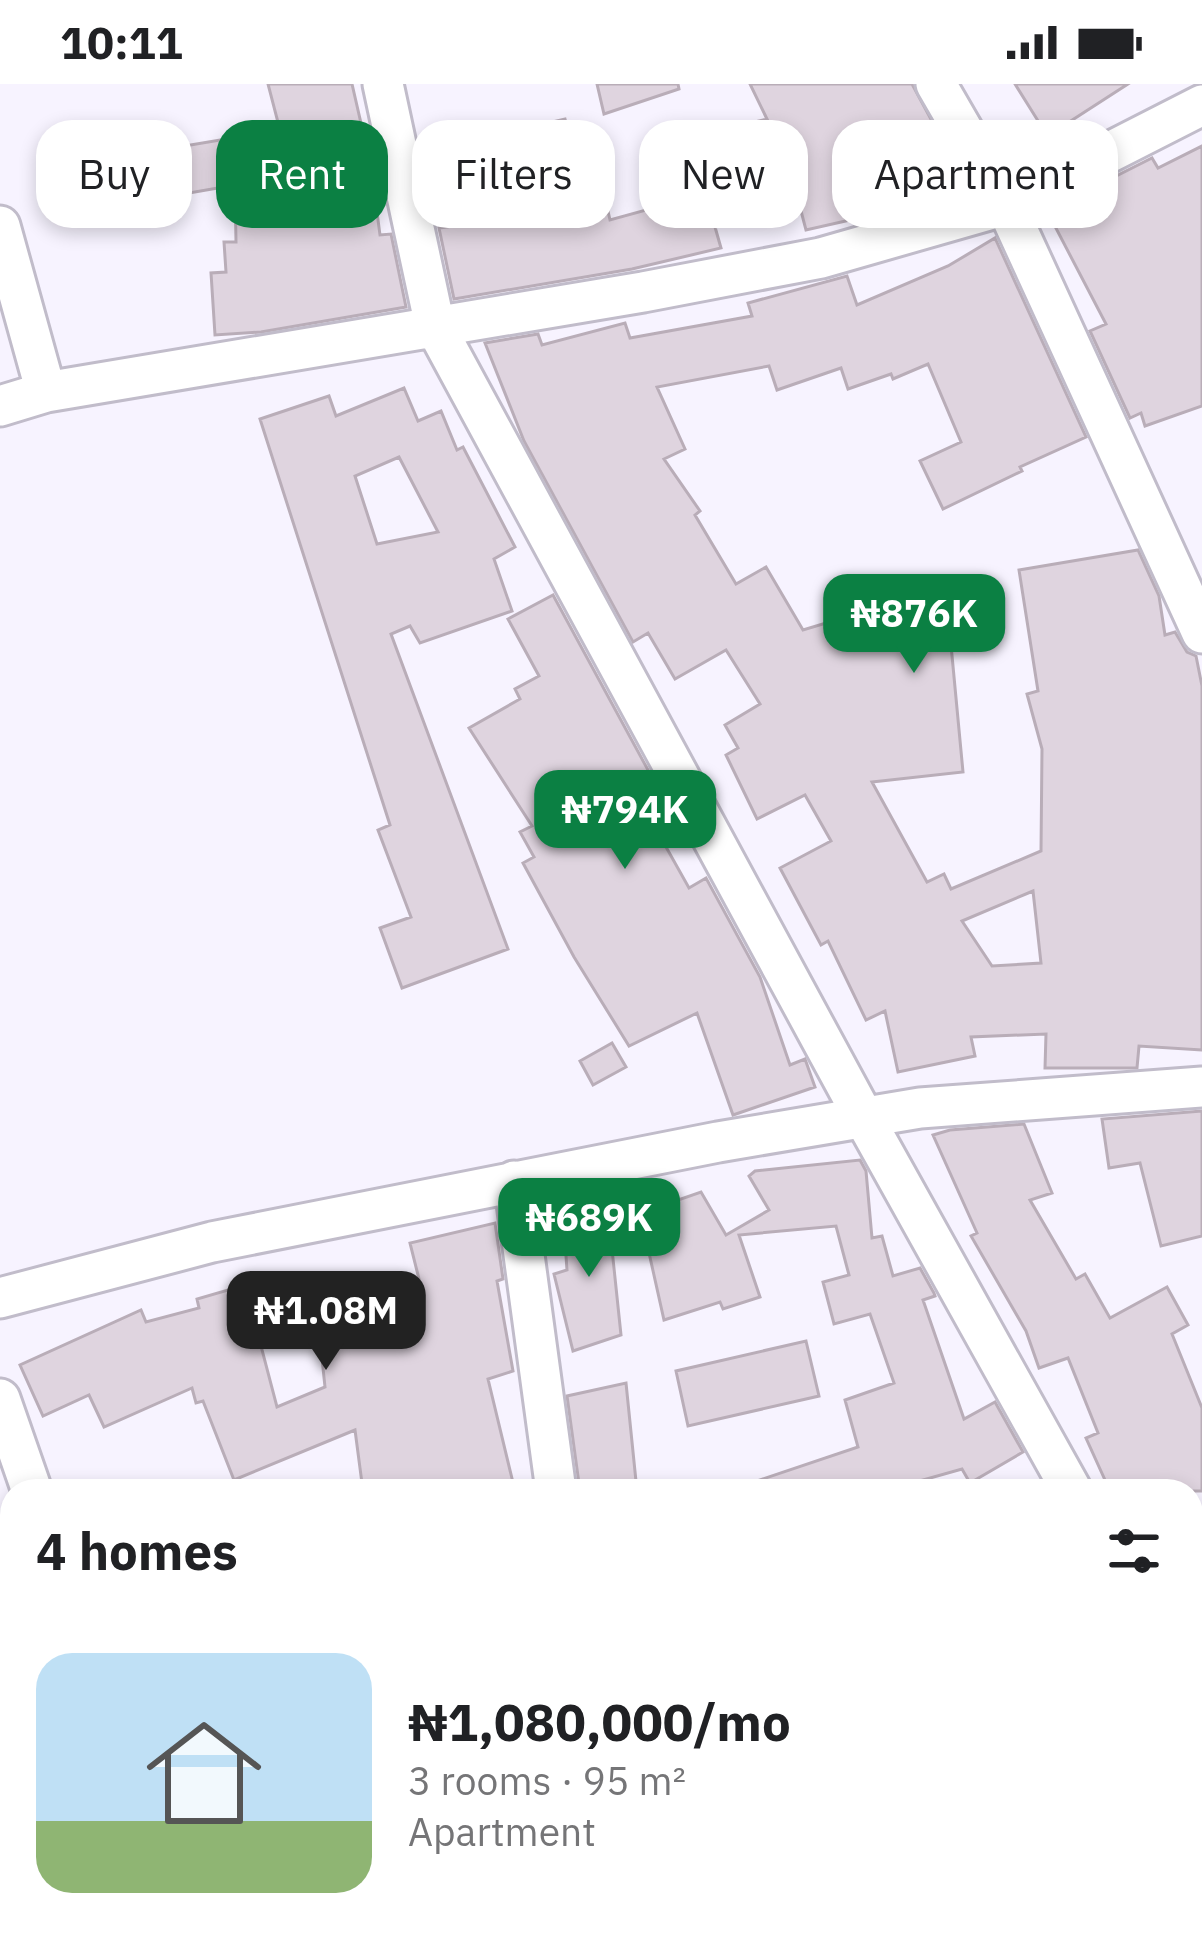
<!DOCTYPE html>
<html lang="en">
<head>
<meta charset="utf-8">
<style>
	body { margin:0; font-family:"IBM Plex Sans",sans-serif; background:#f2f2f2; color:#202124; height:100vh; display:flex; flex-direction:column; font-size:45px; white-space:nowrap }
	* { box-sizing:border-box; margin:0 }
	p { font-size:39px; color:#757577 }
	.icon { flex:none; width:66px; height:66px; fill:none; stroke:currentColor; stroke-width:2; stroke-linecap:round; stroke-linejoin:round }
	.map { position:relative; flex:1; overflow:hidden }
	.drawer { position:absolute; left:0px; top:1395px; width:1203px; height:471px; display:flex; flex-direction:column; background:#fff; border-radius:36px 36px 0 0; box-shadow:0 6px 18px #0003 }
	.drawer>* { flex:none }
	.banner { position:absolute; left:36px; top:36px; width:1131px; height:108px; display:flex; gap:24px }
	.price { position:absolute; translate:-50% -102px; padding:0 27px; border-radius:24px; background:#0b8043; color:#fff; font-size:39px; line-height:78px; filter:drop-shadow(0 3px 6px #0008) }
	.price::after { content:''; position:absolute; left:50%; top:72px; width:36px; height:27px; margin-left:-18px; background:inherit; clip-path:polygon(0 0,100% 0,50% 100%) }
	.price.active { background:#222; color:#fff }
	ul { padding:0; list-style:none }
	li { display:flex; align-items:center; gap:36px; height:300px; padding:0 36px }
	li+li { border-top:3px solid #e0e0e0 }
	li span { display:grid; place-items:center; flex:none; width:336px; height:240px; border-radius:36px; color:#555 }
	li>.icon { margin-inline-start:auto }
	span .icon { width:144px; height:144px; fill:#fffc; stroke-width:1 }
	li b { font-size:51px }
	h2 { display:flex; justify-content:space-between; align-items:center; height:144px; padding:0 36px; font-size:51px }
	.tag { padding:0 42px; border-radius:36px; background:#fff; box-shadow:0 6px 18px #0003; font-size:42px; line-height:108px }
	.tag.active { background:#0b8043; color:#fff }
	.status { display:flex; justify-content:space-between; align-items:center; height:84px; padding:0 60px; background:#fff; direction:ltr }
	.status svg { height:33px; fill:currentColor }
	.map>svg:first-child { display:block }
	.building { fill:#dfd4df; stroke:#b9adb8; stroke-width:3; fill-rule:evenodd }
	.lines { fill:none; stroke-linecap:round; stroke-linejoin:round }
	.minor-casing { stroke:#c1bcca; stroke-width:45 }
	.minor { stroke:#fff; stroke-width:39 }
</style>
</head>
<body>
<div class="status"><b>10:11</b><svg viewBox="0 0 49 12"><path d="M0 12V9h3v3zM5 12V6h3v6zM10 12V3h3v9zM15 12V0h3v12zM26 1h20v11H26zM47 4h2v5h-2z"/></svg></div>
<div class="map">
<svg width="1202" height="1865" viewBox="0 0 1202 1865">
	<rect width="100%" height="100%" fill="#f7f3ff"/>
	<path class="building" d="M268,0H352L371,83L380,151L391,150L406,223L261,248L215,251L211,189L226,188L224,158H236L235,101L120,121L113,74L280,46Z
		M597,0H678L679,5L604,30Z
		M750,0H912L961,91L903,124L806,146L800,123L715,143L721,164L632,185L454,215L439,144L447,143L429,67L565,35L582,100L601,96L610,136L690,114L680,77L720,66L716,47L767,35Z
		M1015,0H1128L1063,42L1060,38L1045,48Z
		M1202,62V322L1145,342L1141,329L1130,334L1090,247L1106,240L1047,127L1152,74L1158,84Z
		M995,154L1086,353L1020,383L1022,387L943,425L920,377L961,358L928,280L893,295L891,290L848,305L841,284L777,306L769,282L657,303L685,365L664,375L700,427L695,431L736,500L766,483L803,546L916,512L930,563L951,561L963,688L872,698L927,798L944,790L951,805L1041,767L1042,665L1027,610L1038,607L1019,486L1138,466L1159,512L1165,551L1175,548L1187,568L1196,572L1202,602V966L1139,962L1137,984H1045L1046,950L971,953L975,972L898,988L885,927L866,936L828,857L821,861L780,784L831,757L805,711L757,735L726,671L738,664L725,641L760,620L726,566L675,595L648,549L633,558L524,357L485,259L538,250L542,261L625,239L630,254L752,232L748,219L847,192L857,221L948,182ZM1033,807L1041,879L992,882L962,837Z
		M404,304L418,337L441,327L457,366L463,363L515,463L494,475L512,527L420,559L410,542L391,550L508,865L402,904L380,844L411,833L378,746L390,741L260,335L329,312L336,332ZM399,373L438,448L377,460L355,392Z
		M553,511L648,686L629,697L689,804L706,794L760,893L790,981L805,975L815,1003L733,1031L697,929L629,962L574,873L523,779L534,773L520,748L532,742L469,644L520,615L515,605L539,592L508,535Z
		M612,959L626,983L593,1001L580,977Z
		M1202,1027V1152L1161,1162L1140,1079L1109,1084L1102,1035Z
		M1024,1040L1052,1109L1030,1116L1076,1195L1085,1190L1110,1234L1167,1203L1188,1241L1172,1250L1202,1324V1407H1110L1086,1354L1098,1349L1068,1274L1039,1284L1026,1247L971,1152L977,1149L933,1051L950,1046Z
		M860,1076L866,1087L872,1154L882,1152L893,1192L920,1184L934,1209L935,1212L923,1216L964,1335L995,1318L1023,1368L970,1399L962,1385L884,1407H743L742,1402L858,1363L845,1316L894,1299L870,1230L834,1240L823,1198L849,1191L836,1142L739,1151L760,1213L723,1225L720,1218L664,1236L639,1124L658,1123L701,1108L726,1151L769,1126L749,1092L755,1087Z
		M608,1127L621,1251L573,1267L554,1190L567,1186L563,1130Z
		M495,1139L503,1195L497,1197L513,1287L488,1295L515,1407H363L355,1346L234,1396L203,1317L196,1319L192,1304L104,1343L89,1311L43,1332L20,1281L141,1226L146,1238L199,1224L197,1215L245,1201L277,1323L325,1303L315,1207L419,1195L410,1159Z
		M806,1257L819,1312L688,1342L676,1287Z
		M626,1299L637,1407H580L567,1312Z"/>
	<g class="lines">
		<g class="minor-casing">
			<path id="minor" d="M383,0L435,242L864,1034L1072,1407
				M936,0L1006,121L1202,549
				M0,142L46,308
				M0,322L46,308L643,208L821,174L1006,121L1202,21
				M514,1097L556,1407
				M0,1214L212,1158L718,1058L920,1024L1202,1003
				M0,1315L32,1407
				M1191,1619L1202,1639
				M165,1854L168,1865"/>
		</g>
		<use href="#minor" class="minor"/>
	</g>
</svg>
<b class="price" style="left:914px;top:592px">₦876K</b>
<b class="price" style="left:625px;top:788px">₦794K</b>
<b class="price" style="left:589px;top:1196px">₦689K</b>
<b class="price active" style="left:326px;top:1289px">₦1.08M</b>
<div class="banner">
<a class="tag">Buy</a>
<a class="tag active">Rent</a>
<a class="tag">Filters</a>
<a class="tag">New</a>
<a class="tag">Apartment</a>
</div>
<section class="drawer">
<h2>4 homes<svg class="icon" aria-label="filters" viewBox="0 0 24 24"><path d="M4 7h16M4 17h16"/><circle cx="9" cy="7" r="2"/><circle cx="15" cy="17" r="2"/></svg></h2>
<ul>
<li><span style="background:linear-gradient(#bfe0f5 70%,#8fb573 0)"><svg class="icon" aria-label="home" viewBox="0 0 24 24"><path d="M3 11l9-7 9 7M6 9v11h12V9"/></svg></span><div><b>₦1,080,000/mo</b><p>3 rooms · 95 m²</p><p>Apartment</p></div></li>
</ul>
</section>
</div>
</body>
</html>
